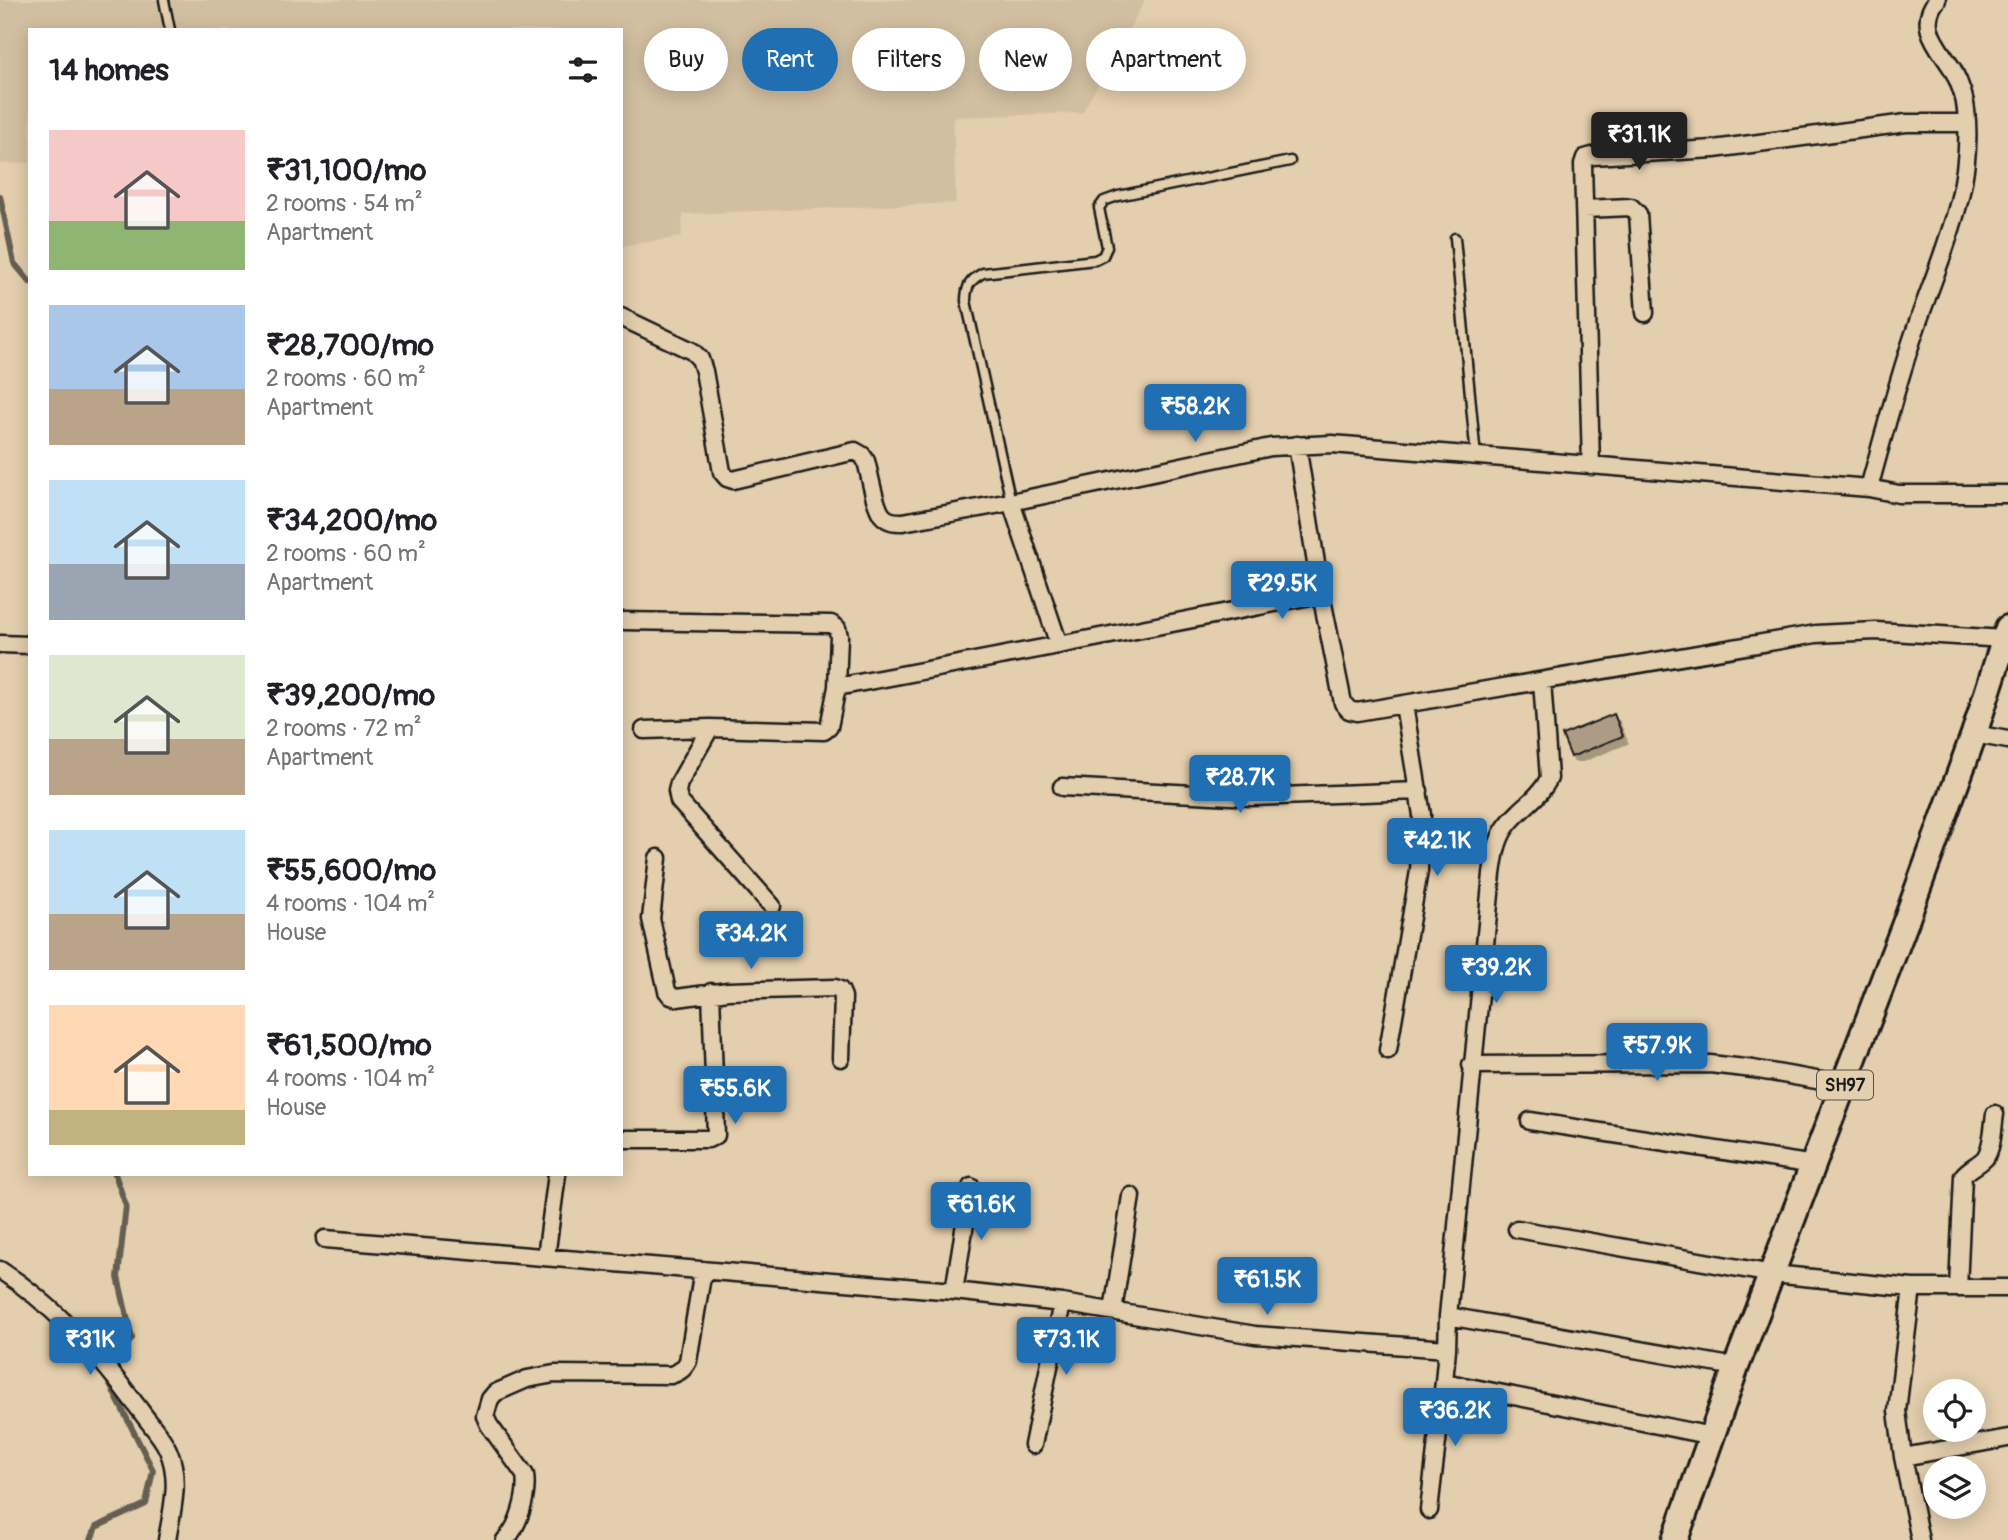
<!DOCTYPE html>
<html lang="en">
<head>
<meta charset="utf-8">
<style>
	body { margin:0; font-family:Pangolin,sans-serif; background:#f2f2f2; color:#202124; height:100vh; display:flex; flex-direction:column; font-size:26px; white-space:nowrap }
	* { box-sizing:border-box; margin:0 }
	p { font-size:23px; color:#757577 }
	.icon { flex:none; width:38px; height:38px; fill:none; stroke:currentColor; stroke-width:2; stroke-linecap:round; stroke-linejoin:round }
	.map { position:relative; flex:1; overflow:hidden }
	.side { position:absolute; left:28px; top:28px; width:595px; height:1148px; display:flex; flex-direction:column; background:#fff; border-radius:0px; box-shadow:0 4px 18px #0003 }
	.side>* { flex:none }
	.guide { position:absolute; left:644px; top:28px; width:665px; height:63px; display:flex; gap:14px }
	.buttons { position:absolute; left:1923px; top:1379px; display:grid; gap:14px }
	.buttons a { display:grid; place-items:center; width:63px; height:63px; border-radius:50%; background:#fff; box-shadow:0 4px 18px #0003; font-size:35px }
	.price { position:absolute; translate:-50% -60px; padding:0 16px; border-radius:7px; background:#1f6fb2; color:#fff; font-size:23px; line-height:46px; filter:drop-shadow(0 2px 4px #0008) }
	.price::after { content:''; position:absolute; left:50%; top:42px; width:21px; height:16px; margin-left:-10px; background:inherit; clip-path:polygon(0 0,100% 0,50% 100%) }
	.price.selected { background:#222; color:#fff }
	ul { padding:0; list-style:none }
	li { display:flex; align-items:center; gap:21px; height:175px; padding:0 21px }
	li span { display:grid; place-items:center; flex:none; width:196px; height:140px; border-radius:0px; color:#555 }
	li>.icon { margin-inline-start:auto }
	span .icon { width:84px; height:84px; fill:#fffc; stroke-width:1 }
	li b { font-size:30px }
	h2 { display:flex; justify-content:space-between; align-items:center; height:84px; padding:0 21px; font-size:30px }
	.pill { padding:0 24px; border-radius:32px; background:#fff; box-shadow:0 4px 18px #0003; font-size:24px; line-height:63px }
	.pill.selected { background:#1f6fb2; color:#fff }
	.map>svg:first-child { display:block }
	.built { fill:#d2bfa1 }
	.lines { fill:none; stroke-linecap:round; stroke-linejoin:round }
	.stream { stroke:#655e52; stroke-width:6 }
	.building { fill:#ac9c85; stroke:#1c1c1c; stroke-width:2; filter:url(#shadow) }
	.lane-casing { stroke:#1c1c1c; stroke-width:13 }
	.street-casing { stroke:#1c1c1c; stroke-width:21 }
	.primary-casing { stroke:#1c1c1c; stroke-width:30 }
	.lane { stroke:#e3cead; stroke-width:8 }
	.street { stroke:#e3cead; stroke-width:16 }
	.primary { stroke:#e3cead; stroke-width:24 }
	.labels { text-anchor:middle; dominant-baseline:central; stroke-width:5; stroke-linejoin:round; paint-order:stroke }
	.shield { fill:#e3cead; stroke:#585148; stroke-width:2 }
	.shield-label { font-size:18px; font-weight:bold; fill:#1c1c1c }
</style>
</head>
<body>
<div class="map">
<svg width="2008" height="1540" viewBox="0 0 2008 1540">
	<defs>
		<filter id="shadow"><feDropShadow dx="4.5" dy="7" stdDeviation="0" flood-color="#0004"/></filter>
	</defs>
	<rect width="100%" height="100%" fill="#e3cead"/>
	<filter id="ink" filterUnits="userSpaceOnUse"><feTurbulence type="fractalNoise" baseFrequency=".0143" numOctaves="2"/><feDisplacementMap in="SourceGraphic" scale="14" xChannelSelector="R" yChannelSelector="G"/><feConvolveMatrix kernelMatrix="1 2 1 2 8 2 1 2 1" color-interpolation-filters="sRGB"/></filter>
	<g filter="url(#ink)">
		<path class="built" d="M0,0H1145L1082,113L953,117L956,203L683,214L681,237L621,246V30H30V163L0,164Z"/>
		<g class="lines">
			<path class="stream" d="M0,196L14,263L30,282
				M111,1368L132,1338L118,1277L126,1206L115,1174
				M91,1540L96,1527L146,1504L153,1470L106,1377"/>
		</g>
		<path class="building" d="M1614,714L1623,736L1571,757L1562,735Z"/>
		<g class="lines">
			<g class="lane-casing">
				<path id="lane" d="M164,0L170,30
					M1455,238L1476,457
					M1011,502L966,301C966,286 970,280 983,273L1095,260L1103,256L1107,247L1099,208L1104,201L1118,196L1290,161"/>
			</g>
			<g class="street-casing">
				<path id="street" d="M1584,209L1631,207L1638,214L1645,313
					M621,317L692,351L700,359L704,371L722,472L727,478L733,480L855,451L862,455L866,461C870,475 874,504 882,515C888,522 895,522 903,522L1011,502
					M1591,466L1583,164L1585,158L1592,156L1714,149L1906,123H1967
					M1869,488C1884,434 1898,379 1917,325C1941,255 1975,187 1966,110C1965,97 1959,82 1953,70C1939,47 1916,26 1937,0
					M1321,594L1343,703L1349,710L1357,712L1816,634L1876,631L2004,639
					M621,621L831,624L837,628L839,636L837,687L1059,645L1011,502L1271,447L1332,444L1869,488L1899,494H2008
					M0,644L30,645
					M1059,645L1321,594L1297,445
					M710,728L679,783L677,791L679,801L772,906
					M644,730L710,728L824,731L829,727L837,687
					M1974,734L2008,740
					M1062,787L1251,797L1419,791
					M658,858L651,919L667,991L671,996L677,998L728,991L835,988L840,990L843,997L841,1058
					M1388,1050L1419,871L1422,815L1404,705
					M1471,1065L1710,1064L1753,1069L1845,1085
					M1530,1121L1814,1165
					M621,1139H708L716,1135L711,992
					M1517,1229L1773,1274L1912,1288H2008
					M325,1239L954,1291L1062,1303L1255,1335L1447,1349L1444,1382L1712,1436
					M546,1257L557,1174
					M0,1270C56,1306 101,1357 140,1410C149,1423 162,1436 168,1450C181,1479 172,1510 167,1540
					M1912,1288L1897,1411L1903,1457L1920,1540
					M1958,1288L1963,1176C1969,1168 1979,1165 1985,1158C1993,1147 1993,1126 1995,1114
					M954,1291L971,1187
					M1113,1311L1131,1196
					M1448,1316L1736,1367
					M1447,1349L1448,1316L1492,874C1494,860 1496,843 1504,830C1516,810 1539,800 1549,778L1542,681
					M1033,1445L1062,1303
					M1903,1457L2008,1438
					M1429,1510L1444,1382
					M505,1540C519,1527 528,1494 525,1475L489,1425L485,1416L490,1399L495,1393L527,1379L554,1374L671,1375C680,1372 684,1369 688,1361L703,1270"/>
			</g>
			<g class="primary-casing">
				<path id="primary" d="M1675,1540L1736,1367L1906,921L1974,734L2008,628"/>
			</g>
			<use href="#lane" class="lane"/>
			<use href="#street" class="street"/>
			<use href="#primary" class="primary"/>
		</g>
	</g>
	<g class="labels">
		<rect class="shield" x="1817" y="1070.5" width="56" height="29" rx="5"/>
		<g class="shield-label">
			<text x="1845" y="1085">SH97</text>
		</g>
	</g>
</svg>
<div class="buttons">
<a><svg class="icon" aria-label="locate" viewBox="0 0 24 24"><circle cx="12" cy="12" r="6"/><path d="M12 2v4M12 18v4M2 12h4M18 12h4"/></svg></a>
<a><svg class="icon" aria-label="layers" viewBox="0 0 24 24"><path d="M12 4l9 5-9 5-9-5zM3 14l9 5 9-5"/></svg></a>
</div>
<b class="price selected" style="left:1639px;top:172px">₹31.1K</b>
<b class="price" style="left:1195px;top:444px">₹58.2K</b>
<b class="price" style="left:1282px;top:621px">₹29.5K</b>
<b class="price" style="left:1240px;top:815px">₹28.7K</b>
<b class="price" style="left:1437px;top:878px">₹42.1K</b>
<b class="price" style="left:751px;top:971px">₹34.2K</b>
<b class="price" style="left:1496px;top:1005px">₹39.2K</b>
<b class="price" style="left:1657px;top:1083px">₹57.9K</b>
<b class="price" style="left:735px;top:1126px">₹55.6K</b>
<b class="price" style="left:981px;top:1242px">₹61.6K</b>
<b class="price" style="left:1267px;top:1317px">₹61.5K</b>
<b class="price" style="left:90px;top:1377px">₹31K</b>
<b class="price" style="left:1066px;top:1377px">₹73.1K</b>
<b class="price" style="left:1455px;top:1448px">₹36.2K</b>
<div class="guide">
<a class="pill">Buy</a>
<a class="pill selected">Rent</a>
<a class="pill">Filters</a>
<a class="pill">New</a>
<a class="pill">Apartment</a>
</div>
<section class="side">
<h2>14 homes<svg class="icon" aria-label="filters" viewBox="0 0 24 24"><path d="M4 7h16M4 17h16"/><circle cx="9" cy="7" r="2"/><circle cx="15" cy="17" r="2"/></svg></h2>
<ul>
<li><span style="background:linear-gradient(#f6c9c9 65%,#8fb573 0)"><svg class="icon" aria-label="home" viewBox="0 0 24 24"><path d="M3 11l9-7 9 7M6 9v11h12V9"/></svg></span><div><b>₹31,100/mo</b><p>2 rooms · 54 m²</p><p>Apartment</p></div></li>
<li><span style="background:linear-gradient(#a9c7e8 60%,#b9a48a 0)"><svg class="icon" aria-label="home" viewBox="0 0 24 24"><path d="M3 11l9-7 9 7M6 9v11h12V9"/></svg></span><div><b>₹28,700/mo</b><p>2 rooms · 60 m²</p><p>Apartment</p></div></li>
<li><span style="background:linear-gradient(#bfe0f5 60%,#9aa5b1 0)"><svg class="icon" aria-label="home" viewBox="0 0 24 24"><path d="M3 11l9-7 9 7M6 9v11h12V9"/></svg></span><div><b>₹34,200/mo</b><p>2 rooms · 60 m²</p><p>Apartment</p></div></li>
<li><span style="background:linear-gradient(#dfe7d0 60%,#b9a48a 0)"><svg class="icon" aria-label="home" viewBox="0 0 24 24"><path d="M3 11l9-7 9 7M6 9v11h12V9"/></svg></span><div><b>₹39,200/mo</b><p>2 rooms · 72 m²</p><p>Apartment</p></div></li>
<li><span style="background:linear-gradient(#bfe0f5 60%,#b9a48a 0)"><svg class="icon" aria-label="home" viewBox="0 0 24 24"><path d="M3 11l9-7 9 7M6 9v11h12V9"/></svg></span><div><b>₹55,600/mo</b><p>4 rooms · 104 m²</p><p>House</p></div></li>
<li><span style="background:linear-gradient(#ffd9b3 75%,#c2b280 0)"><svg class="icon" aria-label="home" viewBox="0 0 24 24"><path d="M3 11l9-7 9 7M6 9v11h12V9"/></svg></span><div><b>₹61,500/mo</b><p>4 rooms · 104 m²</p><p>House</p></div></li>
</ul>
</section>
</div>
</body>
</html>
